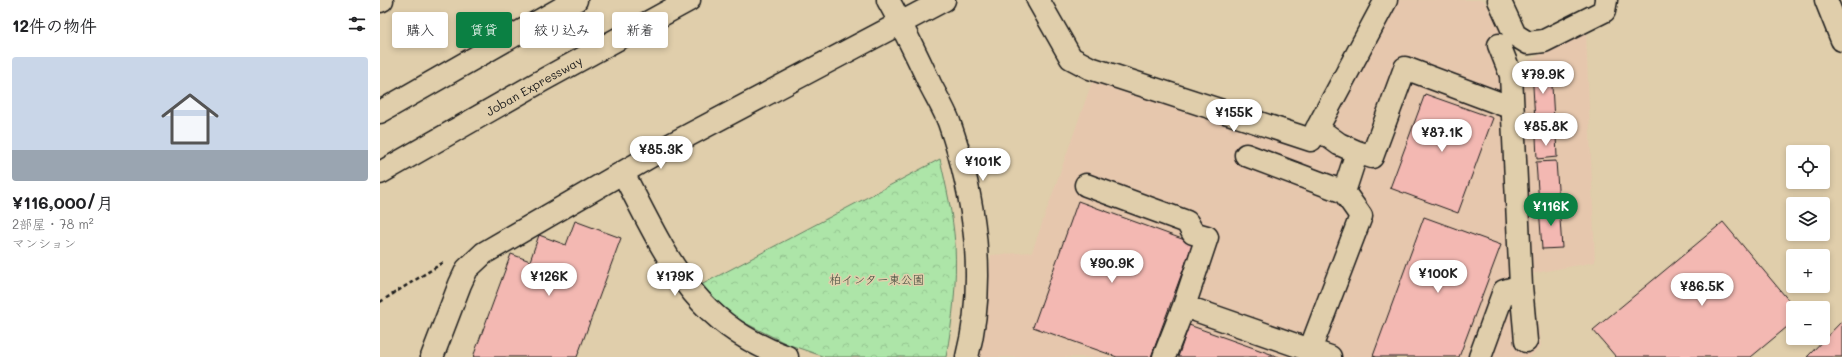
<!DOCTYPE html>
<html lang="ja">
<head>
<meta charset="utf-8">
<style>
	body { margin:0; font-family:Mali,"Klee One",sans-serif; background:#f2f2f2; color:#202124; height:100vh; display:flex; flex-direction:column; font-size:15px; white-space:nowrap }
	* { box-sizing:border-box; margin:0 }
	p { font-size:13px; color:#757577 }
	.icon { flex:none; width:22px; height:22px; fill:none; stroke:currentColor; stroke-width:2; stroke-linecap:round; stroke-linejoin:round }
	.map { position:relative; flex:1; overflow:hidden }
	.sheet { display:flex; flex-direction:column; background:#fff; width:380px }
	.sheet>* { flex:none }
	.top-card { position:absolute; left:12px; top:12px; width:380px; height:36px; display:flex; gap:8px }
	.tools { position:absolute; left:1406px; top:145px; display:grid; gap:8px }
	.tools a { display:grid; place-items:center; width:44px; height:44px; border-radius:4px; background:#fff; box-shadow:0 2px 6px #0003; font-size:20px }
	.price { position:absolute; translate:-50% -34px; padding:0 9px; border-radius:14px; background:#fff; color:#222; font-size:13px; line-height:26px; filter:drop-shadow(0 1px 2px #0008) }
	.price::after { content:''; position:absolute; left:50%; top:24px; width:12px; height:9px; margin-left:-6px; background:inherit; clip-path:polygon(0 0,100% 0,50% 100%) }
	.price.current { background:#0b8043; color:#fff }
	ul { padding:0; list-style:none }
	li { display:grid; align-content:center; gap:8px; height:212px; padding:0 12px }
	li+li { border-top:1px solid #e0e0e0 }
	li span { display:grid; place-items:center; height:124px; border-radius:4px; color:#555 }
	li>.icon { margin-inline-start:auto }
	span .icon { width:72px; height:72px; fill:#fffc; stroke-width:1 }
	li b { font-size:17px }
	h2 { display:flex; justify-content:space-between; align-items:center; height:48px; padding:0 12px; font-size:17px }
	.tag { padding:0 14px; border-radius:4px; background:#fff; box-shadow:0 2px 6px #0003; font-size:14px; line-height:36px }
	.tag.current { background:#0b8043; color:#fff }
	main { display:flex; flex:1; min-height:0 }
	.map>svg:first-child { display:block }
	.built { fill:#e6c7ad }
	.park { fill:url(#park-crowns); stroke:#648062 }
	.building { fill:#f3b8b2; stroke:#1c1c1c }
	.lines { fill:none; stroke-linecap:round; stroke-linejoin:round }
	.minor-casing { stroke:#1c1c1c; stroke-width:25 }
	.highway-casing { stroke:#1c1c1c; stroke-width:25 }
	.path { stroke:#1c1c1c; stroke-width:2.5; stroke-dasharray:4 3; stroke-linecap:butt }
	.minor { stroke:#e0ceab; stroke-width:22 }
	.highway { stroke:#e0ceab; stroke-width:22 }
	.labels { text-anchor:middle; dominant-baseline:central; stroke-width:3; stroke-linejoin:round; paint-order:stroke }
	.street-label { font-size:12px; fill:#1c1c1c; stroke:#e0ceab }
	.park-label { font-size:12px; fill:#394438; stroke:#e0ceab }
</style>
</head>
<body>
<main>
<section class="sheet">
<h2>12件の物件<svg class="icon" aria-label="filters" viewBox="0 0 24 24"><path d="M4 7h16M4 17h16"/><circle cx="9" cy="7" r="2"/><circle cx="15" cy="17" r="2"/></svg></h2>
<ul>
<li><span style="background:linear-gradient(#c9d6e8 75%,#9aa5b1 0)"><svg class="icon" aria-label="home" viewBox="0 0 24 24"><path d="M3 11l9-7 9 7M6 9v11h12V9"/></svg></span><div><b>¥116,000/月</b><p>2部屋 · 78 m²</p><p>マンション</p></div></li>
</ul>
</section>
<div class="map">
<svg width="1462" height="357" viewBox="0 0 1462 357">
	<defs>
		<pattern id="park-crowns" width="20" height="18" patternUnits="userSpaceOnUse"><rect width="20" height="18" fill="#ade5a8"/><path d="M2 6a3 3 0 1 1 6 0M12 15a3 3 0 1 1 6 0" fill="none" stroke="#94c490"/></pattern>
	</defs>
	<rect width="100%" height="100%" fill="#e0ceab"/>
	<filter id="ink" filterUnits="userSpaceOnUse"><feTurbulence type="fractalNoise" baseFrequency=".025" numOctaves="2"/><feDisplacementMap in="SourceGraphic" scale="8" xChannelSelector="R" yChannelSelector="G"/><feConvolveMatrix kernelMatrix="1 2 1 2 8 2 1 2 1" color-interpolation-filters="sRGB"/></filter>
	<g filter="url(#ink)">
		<path class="built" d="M1016,0H1104L1140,65L1206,31L1215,262L1150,274L1161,346L1150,357H597L600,348L611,255L652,252L712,82L934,153Z"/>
		<path class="park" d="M560,159C566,186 573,215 575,244C577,282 573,319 566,357H445L407,344L353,317L319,286Z"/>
		<path class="building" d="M1171,69L1174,120L1155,121L1152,70Z
			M1045,94L1113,118L1078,213L1010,188Z
			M1176,135L1177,157L1157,159L1156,137Z
			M1176,161L1179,203L1159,204L1156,162Z
			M698,201L813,243L771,357H737L653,327Z
			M1179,205L1182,248L1162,249L1159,207Z
			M1044,217L1121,245L1079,357H997L993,356Z
			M195,221L241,238L197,357H93L131,254L150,261L159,235L186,245Z
			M1343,222L1415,308H1413V322L1371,357H1236L1213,330Z
			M1462,321V357H1427Z
			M809,325L899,357H798Z"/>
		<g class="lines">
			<g class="minor-casing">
				<path id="minor" d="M508,0C523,27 537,56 550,84C556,96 564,109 569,122C595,196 607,280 587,357
					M658,0L691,58L710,68L931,140L1006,0
					M1119,0L1135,35L1148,43L1164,41L1224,11L1226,0
					M1446,0L1462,40
					M0,1L2,0
					M937,128L959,144L977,152L964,192L981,216L930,350L950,357
					M977,152L992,157L1025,68L1132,108
					M866,155L964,192
					M243,173C286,255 313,324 407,357
					M706,185L807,222L813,233L827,237L804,306
					M1141,286L1146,341
					M52,357L80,284L87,269L104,253L290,145L564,0
					M784,357L804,306L930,350
					M1100,357L1124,291L1141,286L1131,75L1119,45"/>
			</g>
			<g class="highway-casing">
				<g id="highway">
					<path d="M0,112L196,0"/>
					<path id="s1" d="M0,173L163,80L309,0"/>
				</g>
			</g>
			<path class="path" d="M0,302L64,262"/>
			<use href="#minor" class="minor"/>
			<use href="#highway" class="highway"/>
		</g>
	</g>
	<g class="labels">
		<g class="street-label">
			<text stroke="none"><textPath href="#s1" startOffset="177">Joban Expressway</textPath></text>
		</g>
		<g class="park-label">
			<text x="497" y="279">柏インター東公園</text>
		</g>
	</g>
</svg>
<div class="tools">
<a><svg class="icon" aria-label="locate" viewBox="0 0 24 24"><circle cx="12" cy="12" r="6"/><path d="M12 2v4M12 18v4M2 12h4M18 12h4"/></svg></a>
<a><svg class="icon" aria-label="layers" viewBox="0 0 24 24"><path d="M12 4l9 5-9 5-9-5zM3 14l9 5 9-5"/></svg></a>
<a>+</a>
<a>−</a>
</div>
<b class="price" style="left:1163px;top:95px">¥79.9K</b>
<b class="price" style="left:854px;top:133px">¥155K</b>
<b class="price" style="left:1166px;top:147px">¥85.8K</b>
<b class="price" style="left:1062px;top:153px">¥87.1K</b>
<b class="price" style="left:281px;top:170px">¥85.3K</b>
<b class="price" style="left:603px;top:182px">¥101K</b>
<b class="price current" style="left:1171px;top:227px">¥116K</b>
<b class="price" style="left:732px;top:284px">¥90.9K</b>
<b class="price" style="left:1058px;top:294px">¥100K</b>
<b class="price" style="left:169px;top:297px">¥126K</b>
<b class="price" style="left:295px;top:297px">¥179K</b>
<b class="price" style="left:1322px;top:307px">¥86.5K</b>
<div class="top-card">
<a class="tag">購入</a>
<a class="tag current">賃貸</a>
<a class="tag">絞り込み</a>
<a class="tag">新着</a>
</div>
</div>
</main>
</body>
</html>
